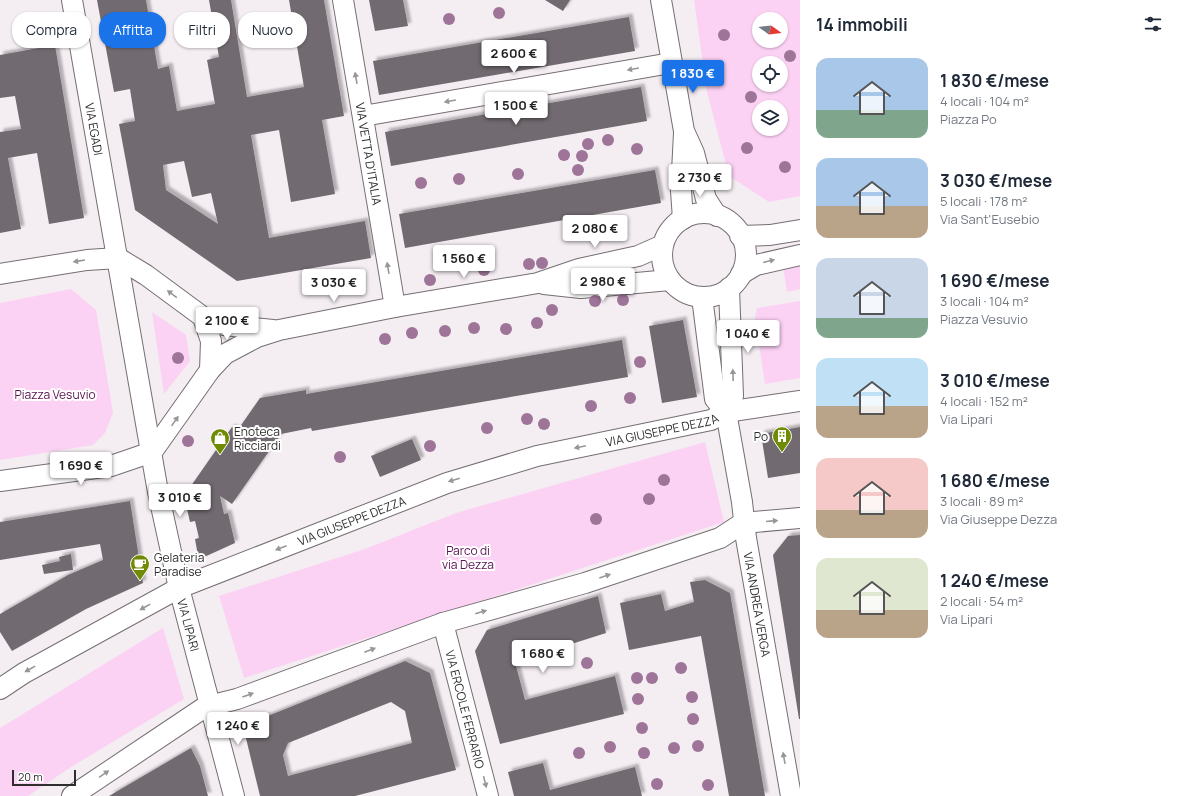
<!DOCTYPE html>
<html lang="it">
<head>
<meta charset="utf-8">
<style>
	body { margin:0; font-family:Manrope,sans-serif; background:#f6f6f7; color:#1f2937; height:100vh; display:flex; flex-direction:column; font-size:15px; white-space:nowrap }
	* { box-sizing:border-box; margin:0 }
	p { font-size:13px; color:#747a83 }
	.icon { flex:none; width:22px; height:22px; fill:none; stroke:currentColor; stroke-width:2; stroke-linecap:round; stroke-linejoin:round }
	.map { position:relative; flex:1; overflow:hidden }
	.drawer { display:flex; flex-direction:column; background:#fff; width:380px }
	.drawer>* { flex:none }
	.top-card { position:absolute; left:12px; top:12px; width:380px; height:36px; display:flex; gap:8px }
	.needle { width:26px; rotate:105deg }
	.fabs { position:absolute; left:752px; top:12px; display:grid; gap:8px }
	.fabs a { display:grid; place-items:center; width:36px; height:36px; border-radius:50%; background:#fff; box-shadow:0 1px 3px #0004; font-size:20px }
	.scale { position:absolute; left:12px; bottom:10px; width:64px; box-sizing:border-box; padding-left:4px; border:2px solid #302d2f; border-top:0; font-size:11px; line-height:14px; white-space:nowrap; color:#302d2f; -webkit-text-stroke:3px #fff; paint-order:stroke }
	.price { position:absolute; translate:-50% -34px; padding:0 9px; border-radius:4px; background:#fff; color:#222; font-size:13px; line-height:26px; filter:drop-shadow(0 1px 2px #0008) }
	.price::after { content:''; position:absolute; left:50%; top:24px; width:12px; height:9px; margin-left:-6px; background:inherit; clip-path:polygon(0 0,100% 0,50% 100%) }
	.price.on { background:#1a73e8; color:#fff }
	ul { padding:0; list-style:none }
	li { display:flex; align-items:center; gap:12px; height:100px; padding:0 16px }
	li span { display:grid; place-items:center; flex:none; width:112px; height:80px; border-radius:12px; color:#555 }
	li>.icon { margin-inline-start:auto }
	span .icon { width:48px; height:48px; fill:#fffc; stroke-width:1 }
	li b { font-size:17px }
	h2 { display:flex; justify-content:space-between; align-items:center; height:48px; padding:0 16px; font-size:17px }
	.pill { padding:0 14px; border-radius:16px; background:#fff; box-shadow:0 1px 3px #0004; font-size:14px; line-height:36px }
	.pill.on { background:#1a73e8; color:#fff }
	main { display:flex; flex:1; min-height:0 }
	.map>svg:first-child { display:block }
	.green { fill:#fcd2f4; fill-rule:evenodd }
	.building { fill:#716b70; fill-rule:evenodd; filter:url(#shadow) }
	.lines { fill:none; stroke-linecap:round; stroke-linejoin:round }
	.minor-casing { stroke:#756e73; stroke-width:22 }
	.minor { stroke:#fff; stroke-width:20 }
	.tree { fill:#9e7599 }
	.oneway { fill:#989697 }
	.labels { text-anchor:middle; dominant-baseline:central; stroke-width:4; stroke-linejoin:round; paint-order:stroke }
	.street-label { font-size:12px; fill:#302d2f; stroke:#fff }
	.park-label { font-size:12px; fill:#581351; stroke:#fff }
	.poi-label { font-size:12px; fill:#302d2f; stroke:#fff; text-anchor:start }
</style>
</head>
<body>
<main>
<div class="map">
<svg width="800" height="796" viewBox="0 0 800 796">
	<defs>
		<filter id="shadow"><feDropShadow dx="3.5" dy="-3.5" stdDeviation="1" flood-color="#0004"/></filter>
	</defs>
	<rect width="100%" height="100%" fill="#f4edf2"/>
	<path class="green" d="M694,0H800V196L769,202L729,176L707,92ZM759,19H781V41H759ZM759,63H781V85H759ZM759,107H781V129H759Z
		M800,264V289L787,292L783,267Z
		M71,289L96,310L113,413L105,433L93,445L0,460V303Z
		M800,301V378L765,384L755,318L757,308Z
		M152,312L186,335L190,361L164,394Z
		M705,442L724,522L244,678L219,596L365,549L456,513Z
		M163,628L184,699L71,767L28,796H0V728Z"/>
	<path class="building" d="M97,0H146L158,69L169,66L177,111L215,104L207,60L219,57L209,0H231L247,97L304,87L289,0H324L344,116L322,120L335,194L291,202L279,130L251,135L269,238L365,221L371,258L237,281L135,210L119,124L135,121L130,89L114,92ZM184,161L192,197L211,193L218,224L166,190L163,165Z
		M369,0H403L408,26L375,31Z
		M545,0H570L563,11Z
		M629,17L635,51L379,95L373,61Z
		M55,45L84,218L49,224L37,153L8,158L21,229L0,233V132L21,129L15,96L0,98V55Z
		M641,87L647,121L391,166L385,132Z
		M655,170L661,203L405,248L399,214Z
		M683,320L697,397L662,403L649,326Z
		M622,340L628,377L312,431L311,428L281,434L232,504L220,496L224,514L228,513L235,543L202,558L198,556L195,539L199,538L195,521L190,522L184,496L232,427L237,431L260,398L306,390V394Z
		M800,427V473L768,478L761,434Z
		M412,439L421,460L380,477L371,456Z
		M130,501L143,583L86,609L12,651L0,632V614L68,575L103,560L100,544L0,560V522Z
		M800,535V719H799L773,555L788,536Z
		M71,554L73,570L44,574L42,565L60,561L59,557Z
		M705,580L730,593L765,796H729L701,636L629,650L620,603L661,594L665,611L694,602L690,582Z
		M598,596L606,633L515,662L525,700L615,676L624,714L500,744L475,651L487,630Z
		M405,661L430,673L456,770L355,796H260L243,726ZM391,702L405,711L412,743L288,776L283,755L288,743Z
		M191,748L200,766L208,796H109Z
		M543,763L550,790L635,767L642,796H514L508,772Z"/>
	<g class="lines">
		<g class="minor-casing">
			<g id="minor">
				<path id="s1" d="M72,0L158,492L179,588L234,796"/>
				<path id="s2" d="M343,0L395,307"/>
				<path d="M661,0L684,131L694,153L706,199L717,216"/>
				<path d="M363,116L671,63"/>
				<circle cx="704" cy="255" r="42"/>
				<path d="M683,219L681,191L684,133"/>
				<path d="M740,236L770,235L800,230"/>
				<path d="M0,274L87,260L118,258L146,275L203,317L224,325L273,330"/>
				<path d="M741,274L756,265L800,255"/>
				<path d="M544,284L581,288L670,280"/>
				<path d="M702,297L715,399L726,412"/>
				<path d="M203,317L211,341L210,370"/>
				<path id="s3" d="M726,412L742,502L746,538L791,796"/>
				<path d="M726,412L733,396L729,288"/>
				<path d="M0,481L111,466L152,452L210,370L225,354L257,337L279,330L395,307L538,283L579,269L638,256L663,245"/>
				<path id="s4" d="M443,623L488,796"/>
				<path id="s5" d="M0,689L24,673L179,588L447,483L537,456L711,420L726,412L800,401"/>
				<path d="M72,796L205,707L237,699L443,623L585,583L720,538L743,523L800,518"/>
			</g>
		</g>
		<use href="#minor" class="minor"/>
	</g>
	<g class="tree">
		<circle cx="499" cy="13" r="6"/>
		<circle cx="449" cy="19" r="6"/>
		<circle cx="724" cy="35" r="6"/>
		<circle cx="790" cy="56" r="6"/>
		<circle cx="751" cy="97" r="6"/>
		<circle cx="608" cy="140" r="6"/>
		<circle cx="588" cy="144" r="6"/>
		<circle cx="747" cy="148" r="6"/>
		<circle cx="637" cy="149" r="6"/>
		<circle cx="564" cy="155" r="6"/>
		<circle cx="582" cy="156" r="6"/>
		<circle cx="785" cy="167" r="6"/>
		<circle cx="578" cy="170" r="6"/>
		<circle cx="518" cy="174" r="6"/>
		<circle cx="459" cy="179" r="6"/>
		<circle cx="421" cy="183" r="6"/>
		<circle cx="542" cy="263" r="6"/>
		<circle cx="529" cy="264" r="6"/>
		<circle cx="484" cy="270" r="6"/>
		<circle cx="430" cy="280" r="6"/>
		<circle cx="623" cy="300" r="6"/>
		<circle cx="595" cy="301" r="6"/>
		<circle cx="552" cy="310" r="6"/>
		<circle cx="537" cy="323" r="6"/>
		<circle cx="474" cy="328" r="6"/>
		<circle cx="506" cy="329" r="6"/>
		<circle cx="445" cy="331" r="6"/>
		<circle cx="412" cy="333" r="6"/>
		<circle cx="385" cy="339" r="6"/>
		<circle cx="178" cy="358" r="6"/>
		<circle cx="640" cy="362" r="6"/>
		<circle cx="630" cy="398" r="6"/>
		<circle cx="591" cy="406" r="6"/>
		<circle cx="527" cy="419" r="6"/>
		<circle cx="544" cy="424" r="6"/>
		<circle cx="487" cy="428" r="6"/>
		<circle cx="188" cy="441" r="6"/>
		<circle cx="430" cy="446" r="6"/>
		<circle cx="340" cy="457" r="6"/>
		<circle cx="664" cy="480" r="6"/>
		<circle cx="649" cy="499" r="6"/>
		<circle cx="596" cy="519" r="6"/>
		<circle cx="587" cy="663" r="6"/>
		<circle cx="681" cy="668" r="6"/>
		<circle cx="637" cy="678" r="6"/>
		<circle cx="652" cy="678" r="6"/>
		<circle cx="692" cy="697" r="6"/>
		<circle cx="638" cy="699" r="6"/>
		<circle cx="693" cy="719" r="6"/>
		<circle cx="642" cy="728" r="6"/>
		<circle cx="698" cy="746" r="6"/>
		<circle cx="610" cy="747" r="6"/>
		<circle cx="674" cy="748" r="6"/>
		<circle cx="579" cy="753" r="6"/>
		<circle cx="644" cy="753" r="6"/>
		<circle cx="657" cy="784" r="6"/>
		<circle cx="708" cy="785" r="6"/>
	</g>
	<defs><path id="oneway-solid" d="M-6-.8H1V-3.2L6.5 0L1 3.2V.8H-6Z"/></defs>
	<g class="oneway">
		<use href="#oneway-solid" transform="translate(633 69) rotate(170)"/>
		<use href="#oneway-solid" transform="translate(356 78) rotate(-100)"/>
		<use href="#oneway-solid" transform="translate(450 101) rotate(170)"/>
		<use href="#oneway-solid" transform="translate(79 261) rotate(171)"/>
		<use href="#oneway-solid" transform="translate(769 261) rotate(-14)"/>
		<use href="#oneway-solid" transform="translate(388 268) rotate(-100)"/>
		<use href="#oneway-solid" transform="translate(172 294) rotate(-143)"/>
		<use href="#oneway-solid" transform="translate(733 375) rotate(-92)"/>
		<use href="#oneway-solid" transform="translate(175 421) rotate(-55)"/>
		<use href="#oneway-solid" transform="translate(580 447) rotate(168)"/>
		<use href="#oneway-solid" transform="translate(454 480) rotate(164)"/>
		<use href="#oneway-solid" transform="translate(772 521) rotate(-5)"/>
		<use href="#oneway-solid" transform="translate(281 548) rotate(159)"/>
		<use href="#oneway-solid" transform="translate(605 576) rotate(-19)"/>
		<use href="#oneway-solid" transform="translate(145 607) rotate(151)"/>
		<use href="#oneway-solid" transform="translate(481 612) rotate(-16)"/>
		<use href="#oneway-solid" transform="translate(370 650) rotate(-21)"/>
		<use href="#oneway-solid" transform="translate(30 669) rotate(151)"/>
		<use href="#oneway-solid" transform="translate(248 695) rotate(-20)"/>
		<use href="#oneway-solid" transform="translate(784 758) rotate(-100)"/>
		<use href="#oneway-solid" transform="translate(104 774) rotate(-34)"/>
		<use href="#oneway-solid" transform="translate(485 782) rotate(76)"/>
	</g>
	<defs>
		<g id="building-pin" transform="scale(1)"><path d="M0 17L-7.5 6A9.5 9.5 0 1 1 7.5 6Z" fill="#6f8b03" stroke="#fff"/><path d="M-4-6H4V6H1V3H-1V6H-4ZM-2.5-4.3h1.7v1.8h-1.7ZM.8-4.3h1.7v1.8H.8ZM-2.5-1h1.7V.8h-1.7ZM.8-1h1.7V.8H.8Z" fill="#fff"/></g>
		<g id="shop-pin" transform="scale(1)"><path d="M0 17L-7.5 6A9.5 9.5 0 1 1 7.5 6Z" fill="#6f8b03" stroke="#fff"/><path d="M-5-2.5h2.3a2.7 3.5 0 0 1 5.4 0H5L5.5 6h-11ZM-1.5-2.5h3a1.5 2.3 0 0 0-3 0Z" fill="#fff"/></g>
		<g id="cafe-pin" transform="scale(1)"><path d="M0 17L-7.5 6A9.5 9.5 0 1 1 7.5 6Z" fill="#6f8b03" stroke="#fff"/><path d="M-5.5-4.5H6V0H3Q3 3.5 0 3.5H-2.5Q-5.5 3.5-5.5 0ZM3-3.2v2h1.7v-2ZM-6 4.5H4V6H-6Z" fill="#fff"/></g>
	</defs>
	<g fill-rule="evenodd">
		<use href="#building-pin" x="782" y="436"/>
		<use href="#shop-pin" x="220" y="438"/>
		<use href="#cafe-pin" x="140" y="564"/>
	</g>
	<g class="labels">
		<g class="street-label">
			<text stroke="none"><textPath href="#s1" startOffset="131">VIA EGADI</textPath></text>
			<text stroke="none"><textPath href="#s2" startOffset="156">VIA VETTA D'ITALIA</textPath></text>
			<text stroke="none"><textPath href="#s5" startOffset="715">VIA GIUSEPPE DEZZA</textPath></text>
			<text stroke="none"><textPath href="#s5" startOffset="391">VIA GIUSEPPE DEZZA</textPath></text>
			<text stroke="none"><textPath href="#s3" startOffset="195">VIA ANDREA VERGA</textPath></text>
			<text stroke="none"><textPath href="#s1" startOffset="636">VIA LIPARI</textPath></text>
			<text stroke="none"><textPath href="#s4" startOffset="89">VIA ERCOLE FERRARIO</textPath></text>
		</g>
		<g class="park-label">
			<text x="55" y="394">Piazza Vesuvio</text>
			<text x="468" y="550">Parco di<tspan x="468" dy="14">via Dezza</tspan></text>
		</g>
		<g class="poi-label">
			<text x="234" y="431">Enoteca<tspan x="234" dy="14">Ricciardi</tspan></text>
			<text x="768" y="436" text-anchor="end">Po</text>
			<text x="154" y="557">Gelateria<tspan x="154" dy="14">Paradise</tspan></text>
		</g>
	</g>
</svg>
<div class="fabs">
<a><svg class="needle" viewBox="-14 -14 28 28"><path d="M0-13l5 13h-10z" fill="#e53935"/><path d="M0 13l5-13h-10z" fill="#747a83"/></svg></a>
<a><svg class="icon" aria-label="locate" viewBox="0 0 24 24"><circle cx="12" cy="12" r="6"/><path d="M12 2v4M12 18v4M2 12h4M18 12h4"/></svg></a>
<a><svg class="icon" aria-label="layers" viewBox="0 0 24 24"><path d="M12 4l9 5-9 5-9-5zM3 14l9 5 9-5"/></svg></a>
</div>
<div class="scale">20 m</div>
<b class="price" style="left:514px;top:74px">2 600 €</b>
<b class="price on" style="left:693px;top:94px">1 830 €</b>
<b class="price" style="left:516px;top:126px">1 500 €</b>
<b class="price" style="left:700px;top:198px">2 730 €</b>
<b class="price" style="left:595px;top:249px">2 080 €</b>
<b class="price" style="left:464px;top:279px">1 560 €</b>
<b class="price" style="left:603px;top:302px">2 980 €</b>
<b class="price" style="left:334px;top:303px">3 030 €</b>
<b class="price" style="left:227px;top:341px">2 100 €</b>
<b class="price" style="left:748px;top:354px">1 040 €</b>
<b class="price" style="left:81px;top:486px">1 690 €</b>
<b class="price" style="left:180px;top:518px">3 010 €</b>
<b class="price" style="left:543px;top:674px">1 680 €</b>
<b class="price" style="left:238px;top:746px">1 240 €</b>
<div class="top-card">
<a class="pill">Compra</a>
<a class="pill on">Affitta</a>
<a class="pill">Filtri</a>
<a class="pill">Nuovo</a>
</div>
</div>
<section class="drawer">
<h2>14 immobili<svg class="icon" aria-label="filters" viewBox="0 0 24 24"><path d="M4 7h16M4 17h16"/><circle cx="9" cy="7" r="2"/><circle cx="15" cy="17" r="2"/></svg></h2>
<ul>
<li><span style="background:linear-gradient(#a9c7e8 65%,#7fa58c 0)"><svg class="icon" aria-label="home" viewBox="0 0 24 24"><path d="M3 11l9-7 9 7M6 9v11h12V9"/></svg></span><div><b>1 830 €/mese</b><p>4 locali · 104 m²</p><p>Piazza Po</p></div></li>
<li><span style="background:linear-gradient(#a9c7e8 60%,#b9a48a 0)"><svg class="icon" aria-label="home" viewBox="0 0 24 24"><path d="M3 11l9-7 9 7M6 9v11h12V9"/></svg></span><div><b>3 030 €/mese</b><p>5 locali · 178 m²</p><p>Via Sant'Eusebio</p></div></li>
<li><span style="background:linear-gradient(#c9d6e8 75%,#7fa58c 0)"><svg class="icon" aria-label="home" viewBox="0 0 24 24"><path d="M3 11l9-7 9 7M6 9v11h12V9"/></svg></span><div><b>1 690 €/mese</b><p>3 locali · 104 m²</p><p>Piazza Vesuvio</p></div></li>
<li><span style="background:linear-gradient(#bfe0f5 60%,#b9a48a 0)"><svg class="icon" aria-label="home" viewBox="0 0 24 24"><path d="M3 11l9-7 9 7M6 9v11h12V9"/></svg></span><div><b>3 010 €/mese</b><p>4 locali · 152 m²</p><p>Via Lipari</p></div></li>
<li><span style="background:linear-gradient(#f6c9c9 65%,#b9a48a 0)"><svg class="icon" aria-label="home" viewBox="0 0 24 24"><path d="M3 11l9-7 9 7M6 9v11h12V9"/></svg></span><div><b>1 680 €/mese</b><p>3 locali · 89 m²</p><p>Via Giuseppe Dezza</p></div></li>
<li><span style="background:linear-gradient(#dfe7d0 65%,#b9a48a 0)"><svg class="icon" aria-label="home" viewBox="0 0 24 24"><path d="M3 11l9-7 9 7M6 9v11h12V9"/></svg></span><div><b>1 240 €/mese</b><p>2 locali · 54 m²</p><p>Via Lipari</p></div></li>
</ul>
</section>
</main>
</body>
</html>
